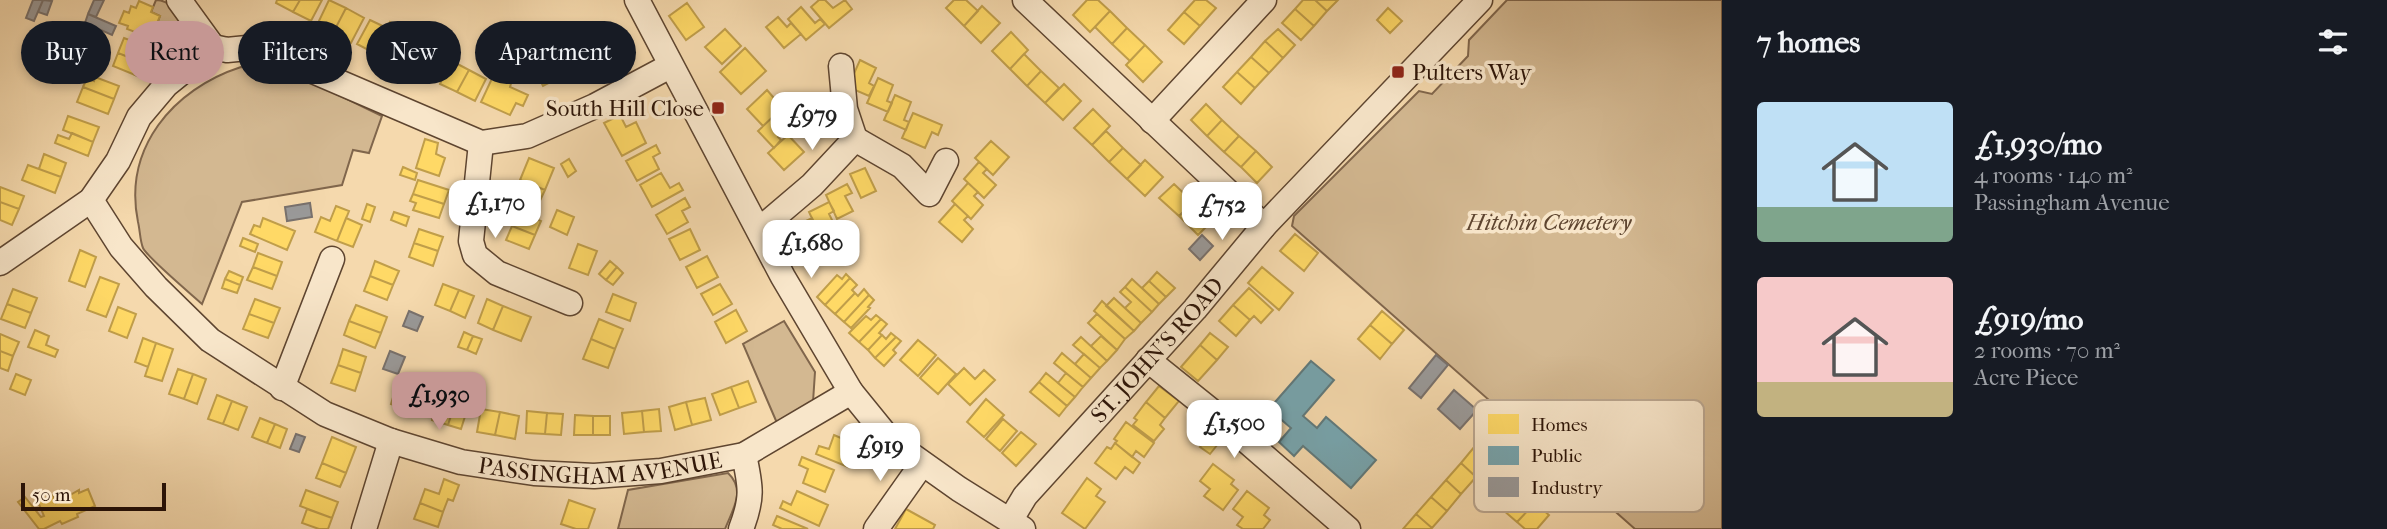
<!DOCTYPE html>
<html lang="en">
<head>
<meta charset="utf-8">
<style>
	body { margin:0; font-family:"IM FELL French Canon",serif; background:#20242c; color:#f1f3f6; height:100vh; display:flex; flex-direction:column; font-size:26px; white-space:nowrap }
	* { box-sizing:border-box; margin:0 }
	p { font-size:23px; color:#9ea1a6 }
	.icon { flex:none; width:38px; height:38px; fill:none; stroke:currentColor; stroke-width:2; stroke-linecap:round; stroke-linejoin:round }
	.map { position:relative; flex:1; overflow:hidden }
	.side { display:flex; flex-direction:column; background:#171b24; width:665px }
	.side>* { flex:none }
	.top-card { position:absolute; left:21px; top:21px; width:665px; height:63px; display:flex; gap:14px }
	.scale { position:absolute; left:21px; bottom:18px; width:145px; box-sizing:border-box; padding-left:7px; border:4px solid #2c1407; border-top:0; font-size:19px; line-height:24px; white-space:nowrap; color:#2c1407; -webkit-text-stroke:5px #f8e6ca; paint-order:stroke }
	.price { position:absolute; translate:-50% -60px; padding:0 16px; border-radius:14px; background:#fff; color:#222; font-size:23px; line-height:46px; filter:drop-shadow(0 2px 4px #0008) }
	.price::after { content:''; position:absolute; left:50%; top:42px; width:21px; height:16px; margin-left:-10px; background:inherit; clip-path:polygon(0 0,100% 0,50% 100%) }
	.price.on { background:#c59692; color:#111 }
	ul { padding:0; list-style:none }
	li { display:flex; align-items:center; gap:21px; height:175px; padding:0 35px }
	li span { display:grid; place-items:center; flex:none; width:196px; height:140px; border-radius:7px; color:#555 }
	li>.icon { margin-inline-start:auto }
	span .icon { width:84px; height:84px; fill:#fffc; stroke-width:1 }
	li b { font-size:30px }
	h2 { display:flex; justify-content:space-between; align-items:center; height:84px; padding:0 35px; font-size:30px }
	.tag { padding:0 24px; border-radius:32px; background:#171b24; box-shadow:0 4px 10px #0003; font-size:24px; line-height:63px }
	.tag.on { background:#c59692; color:#111 }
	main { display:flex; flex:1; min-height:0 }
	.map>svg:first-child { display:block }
	.green { fill:#d3b891; stroke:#80664c; stroke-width:2 }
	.homes { fill:#ffd966; stroke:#c09e4a; stroke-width:2 }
	.public { fill:#76a5af; stroke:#607a7d; stroke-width:2 }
	.industry { fill:#999; stroke:#78716d; stroke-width:2 }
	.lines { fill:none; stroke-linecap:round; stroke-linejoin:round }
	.minor-casing { stroke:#5e4530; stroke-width:27 }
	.minor { stroke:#f8e6ca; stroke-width:24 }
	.poi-dot { fill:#8f2418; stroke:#f8e6ca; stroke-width:2.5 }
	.labels { text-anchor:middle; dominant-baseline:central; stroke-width:7; stroke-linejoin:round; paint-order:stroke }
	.poi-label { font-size:23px; fill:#2c1407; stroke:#f8e6ca; text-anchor:start }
	.park-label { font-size:23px; font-style:italic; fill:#5e4530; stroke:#f8e6ca }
	.street-label { font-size:23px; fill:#2c1407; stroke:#f8e6ca }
	.key { fill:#f8e6ca; stroke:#bba790; stroke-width:2 }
	.key-label { font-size:19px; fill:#2c1407 }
</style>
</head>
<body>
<main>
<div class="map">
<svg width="1722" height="529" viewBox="0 0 1722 529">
	<rect width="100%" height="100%" fill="#f5d9ad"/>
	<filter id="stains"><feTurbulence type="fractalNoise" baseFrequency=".00286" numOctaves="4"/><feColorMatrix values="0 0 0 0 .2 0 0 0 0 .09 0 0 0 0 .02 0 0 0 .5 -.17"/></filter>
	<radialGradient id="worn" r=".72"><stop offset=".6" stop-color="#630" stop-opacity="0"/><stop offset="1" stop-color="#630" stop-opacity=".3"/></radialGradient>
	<path class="green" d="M156,0C174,0 182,21 191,34L187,55L146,38L147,36L151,38L160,16L151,12Z
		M1507,0H1722V529H1635L1292,226L1294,216L1419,91L1432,94L1468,56L1469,40Z
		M147,47L179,61L155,83L135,75Z
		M241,67C291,67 337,95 382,116L369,153L353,150L342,185L242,202L202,304C191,294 147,257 143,248C140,241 140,230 138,222C123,148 173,89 241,67Z
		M784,321L815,372L813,402L777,423L743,344Z
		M728,473C746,490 733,509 725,529H618L628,490Z"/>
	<path class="homes" d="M277,0H300L293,12L276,3Z
		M300,0H322L311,21L293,12Z
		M329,0L346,8L333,33L317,25Z
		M819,0H825L833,8L845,0L852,9L829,28L811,7Z
		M954,0H966L978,11L964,26L946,8Z
		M1087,0H1098L1110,11L1090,32L1073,15Z
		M1195,0H1206L1216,8L1200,26L1184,12Z
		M1303,0H1315L1327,11L1314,26L1295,9Z
		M1315,0H1338L1327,11Z
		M139,1L153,7L151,12L160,16L151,38L127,29L128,26L119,23L124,11L129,13L131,6L136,8Z
		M687,3L704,27L686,40L669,16Z
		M982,6L1000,23L981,43L964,26Z
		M801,7L815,23L820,19L825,24L806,40L788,19Z
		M346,8L364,18L351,43L333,33Z
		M1388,8L1402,21L1390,33L1377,20Z
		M1295,9L1314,26L1301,40L1282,23Z
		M1110,11L1127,28L1112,44L1095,27Z
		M1184,12L1200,26L1184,44L1168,30Z
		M778,17L787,27L791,23L801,34L784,48L766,27Z
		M370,20L387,28L374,53L357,44Z
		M390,22L402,29L398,37L404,39L392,62L374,53Z
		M1127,28L1145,45L1130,61L1112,44Z
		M725,29L741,46L722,64L705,47Z
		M1278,29L1295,45L1283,58L1265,41Z
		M589,31L601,53L581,63L570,41Z
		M1011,32L1028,50L1010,69L992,51Z
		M563,34L580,67L543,86L535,70L547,63L539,46Z
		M124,38L147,47L141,62L118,53Z
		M413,39L429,48L416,73L400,64Z
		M1265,41L1283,58L1269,73L1251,57Z
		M1145,45L1162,62L1143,82L1126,65Z
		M429,48L447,58L434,82L416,73Z
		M745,48L766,71L741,94L720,72Z
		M118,53L141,62L135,75L113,66Z
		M1024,54L1041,71L1027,86L1010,69Z
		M1251,57L1269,73L1255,88L1237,72Z
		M450,60L469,70L457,92L440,84Z
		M860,60L876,68L869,83L874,86L869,96L848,87Z
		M469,70L486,79L475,101L457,92Z
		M500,70L504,72V77L512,80L510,87L528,95L523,106L516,103L510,115L481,102L495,72Z
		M1041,71L1059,88L1045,103L1027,86Z
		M1237,72L1255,88L1241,104L1223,87Z
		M95,77L119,86L114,99L83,87L87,78L94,81Z
		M878,78L893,85L887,101L892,103L888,112L867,103Z
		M1064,84L1081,101L1063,120L1045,103Z
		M83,87L114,99L108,114L77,102Z
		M767,90L779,104L773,109L777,113L763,126L747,109Z
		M895,95L911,102L904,120L909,122L906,130L884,120Z
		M1206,104L1222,120L1207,136L1191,120Z
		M1093,109L1110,126L1092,145L1074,128Z
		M778,112L791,125L778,137L781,140L774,148L758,131Z
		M913,113L942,125L938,135L932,132L925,148L902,138Z
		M620,115L626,127L636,122L646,143L622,156L604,123Z
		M68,116L99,127L93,142L63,130Z
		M1222,120L1239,136L1224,152L1207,136Z
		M1106,131L1123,148L1109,162L1092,145Z
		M72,133L93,142L88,156L55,143L58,135L69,139Z
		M788,135L804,152L784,170L768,153Z
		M1239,136L1256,151L1241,167L1224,152Z
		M425,139L438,143L436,154L445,158L439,176L416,168Z
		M991,141L1009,157L993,175L975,158Z
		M656,145L660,153L653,157L659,169L637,181L626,161Z
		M1123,148L1141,165L1127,179L1109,162Z
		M1256,151L1272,167L1257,183L1241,167Z
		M44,154L66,163L61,177L39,169Z
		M529,158L554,168L545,190L520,180Z
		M569,159L576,171L568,177L561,164Z
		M1145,160L1163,177L1145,196L1127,179Z
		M979,162L987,169L983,173L996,185L984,198L964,179Z
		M28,165L61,177L55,193L22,180Z
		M403,167L417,173L415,180L400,175Z
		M865,168L876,191L861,198L850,174Z
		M661,173L670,188L679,183L683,190L652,207L640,185Z
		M418,180L449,190L444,204L413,194Z
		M520,180L545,190L538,205L514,195Z
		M968,183L978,192L974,196L983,205L971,219L952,201Z
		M847,184L852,193L845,196L853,211L837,219L826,195Z
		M1174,184L1193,202L1179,216L1159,198Z
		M0,187L24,196L19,209L0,202Z
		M413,194L444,204L439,218L413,210L416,203L410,201Z
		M685,198L690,207L682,211L688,222L667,234L656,215Z
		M0,202L19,209L12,225L0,220Z
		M829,202L834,211L829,214L836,228L820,236L809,212Z
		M1193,202L1212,221L1198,235L1179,216Z
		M367,204L375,207L370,222L362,219Z
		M955,204L968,216L964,220L973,229L962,242L939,222Z
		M336,206L349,211L337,241L315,232L321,217L330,221Z
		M557,210L574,217L567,235L550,227Z
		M394,212L409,217L406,226L391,220Z
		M518,212L541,221L535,235L512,226Z
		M263,218L295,231L287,250L250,234L254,225L260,227Z
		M346,218L362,225L353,247L337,241Z
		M812,218L817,229L812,231L819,245L804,252L791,228Z
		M512,226L535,235L529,249L506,240Z
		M419,229L443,237L438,251L414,243Z
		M690,229L700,250L680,260L669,239Z
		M1295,234L1318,253L1304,271L1280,251Z
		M243,238L258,244L255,252L240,246Z
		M414,243L438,251L433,266L409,257Z
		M578,244L597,251L588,275L569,268Z
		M80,250L96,257L85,287L69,281Z
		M258,253L282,262L277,276L253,267Z
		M707,256L718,277L697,288L686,267Z
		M375,261L399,271L393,285L370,276Z
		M610,261L617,267L606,280L599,274Z
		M253,267L277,276L272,289L247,280Z
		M617,267L623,273L613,285L606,280Z
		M1262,267L1293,293L1279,310L1248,283Z
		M229,271L243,277L240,285L225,279Z
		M1157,272L1175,288L1166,297L1149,281Z
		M846,274L850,278L825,305L817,297L837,275L842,279Z
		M370,276L393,285L387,300L364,291Z
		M100,277L119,284L106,317L87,310Z
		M850,278L857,285L852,290L855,293L835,314L825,305Z
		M225,279L240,285L237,293L222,288Z
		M1132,279L1159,304L1152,312L1125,287Z
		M1149,281L1166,297L1159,304L1142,288Z
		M443,284L459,290L450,311L435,305Z
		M720,284L732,304L713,315L701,294Z
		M1125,287L1152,312L1141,323L1125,308L1131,302L1120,292Z
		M1249,288L1273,310L1261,323L1254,316L1250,320L1233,305Z
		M13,289L37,298L31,313L7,304Z
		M864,289L869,295L844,322L835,314L855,293L858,296Z
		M459,290L474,296L465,318L450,311Z
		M613,294L636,303L630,321L606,312Z
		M869,295L874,300L868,307L870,308L851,328L844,322Z
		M1114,298L1141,323L1134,331L1106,306Z
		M255,299L280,308L274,323L249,314Z
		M487,299L503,306L493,330L478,323Z
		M1102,301L1134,331L1125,339L1094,311Z
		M7,304L31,313L25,328L1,319Z
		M356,305L387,317L381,333L349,321Z
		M1233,305L1250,320L1236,336L1219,321Z
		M503,306L531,317L521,341L493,330Z
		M118,307L136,314L127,338L109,331Z
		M736,310L747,331L726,343L715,322Z
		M1382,311L1404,330L1392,344L1370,325Z
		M249,314L274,323L268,338L243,329Z
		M1097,314L1125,339L1117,350L1088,323Z
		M876,315L881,319L859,342L849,333L866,316L871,320Z
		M599,319L623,329L615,349L591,339Z
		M881,319L887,324L879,333L882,335L868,350L859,342Z
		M349,321L381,333L375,348L344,335Z
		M1370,325L1392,344L1380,359L1358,339Z
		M35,330L49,336L46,345L58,350L55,357L28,347Z
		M464,332L473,336L467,350L458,347Z
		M891,333L896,337L875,358L868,350L882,335L886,339Z
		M1210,333L1228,347L1217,360L1200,345Z
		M0,334L19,342L13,356L0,351Z
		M473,336L482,339L476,354L467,350Z
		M1101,336L1117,350L1107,361L1091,346Z
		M896,337L901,341L893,350L896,353L884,366L875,358Z
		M1081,337L1107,361L1100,368L1073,345Z
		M143,338L156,343L148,367L135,362Z
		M591,339L615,349L608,368L583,359Z
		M918,340L936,355L918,376L900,360Z
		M156,343L173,349L162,381L145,376Z
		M1200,345L1217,360L1198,381L1181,367Z
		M343,349L366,357L361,373L338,365Z
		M0,351L13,356L8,371L0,368Z
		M1062,353L1091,378L1083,387L1054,363Z
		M1084,354L1100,368L1091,378L1075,364Z
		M938,358L956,374L938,394L920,378Z
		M338,365L361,373L355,391L331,383Z
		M964,368L975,379L984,370L995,380L970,405L948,384Z
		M178,369L193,374L184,399L169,394Z
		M1046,373L1075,397L1067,406L1039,382Z
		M1066,373L1083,387L1075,397L1058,383Z
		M16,374L31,380L25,395L10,389Z
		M193,374L206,379L197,404L184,399Z
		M748,381L756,402L739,408L731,387Z
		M1039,382L1067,406L1059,416L1030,392Z
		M1159,386L1179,401L1165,418L1146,402Z
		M396,387L409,391L404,408L391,404Z
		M731,387L739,408L720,415L712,394Z
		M409,391L424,396L418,414L404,408Z
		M217,395L232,401L223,424L208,419Z
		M439,398L455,403L448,425L432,420Z
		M705,398L711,420L692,425L686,402Z
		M986,399L1004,415L984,437L967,422Z
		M232,401L247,407L238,430L223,424Z
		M686,402L692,425L675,430L669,407Z
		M1146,402L1165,418L1160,425L1164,429L1154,441L1133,425L1137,420L1134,418Z
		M455,403L468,407L461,429L448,425Z
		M481,409L500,412L495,435L477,432Z
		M659,409L661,431L644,432L642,411Z
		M527,411L547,413L545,434L526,433Z
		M642,411L644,432L624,434L622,413Z
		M500,412L519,416L515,439L495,435Z
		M547,413L563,414L561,435L545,434Z
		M575,415L593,416V435H574Z
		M593,416H610V435H593Z
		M260,418L275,424L267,443L252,437Z
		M1003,419L1017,431L1000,451L986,439Z
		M1126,422L1154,443L1144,457L1136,451L1132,457L1115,443L1117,441L1114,439Z
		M275,424L287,429L280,448L267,443Z
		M1212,431L1222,439L1210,454L1200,447Z
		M1021,432L1036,444L1016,466L1002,453Z
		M834,435L857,445L848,467L816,454L819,446L829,449Z
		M332,437L356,447L346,473L322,463Z
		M1115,443L1140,463L1133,473L1125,467L1116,479L1095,463L1107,447L1111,449Z
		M1475,446L1491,460L1476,477L1461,463Z
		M802,457L834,470L825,492L803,483L808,469L799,465Z
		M322,463L346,473L340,487L316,478Z
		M1461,463L1476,477L1461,494L1446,480Z
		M1213,464L1234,480L1231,484L1238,490L1223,510L1204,496L1210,489L1200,481Z
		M1087,478L1101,489L1096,496L1105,502L1085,529L1062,513Z
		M444,479L459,485L453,501L448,499L443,512L420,503L425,489L439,494Z
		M1446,480L1461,494L1447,511L1431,497Z
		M88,489L95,506L77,514L78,517L62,524L60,521L44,529H39L18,502L25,497L41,517L44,516L38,502L53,495L56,503L79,490V493Z
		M306,490L338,502L332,518L300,506Z
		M1521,490L1535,503L1517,522L1503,510Z
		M797,491L828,505L819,526L780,508L783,501L791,505Z
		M1247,491L1269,508L1264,515L1270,520L1263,529H1243L1237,525L1243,517L1233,509Z
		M1431,497L1447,511L1432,528L1416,514Z
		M569,500L595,509L588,529H576L561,524Z
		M420,503L443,512L438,527L414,519Z
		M1535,503L1549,515L1537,529H1525L1517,522Z
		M307,509L332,518L328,529H319L302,523Z
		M906,509L935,525L933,529H895Z
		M1416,514L1432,528L1431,529H1403Z
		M777,516L808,529H782L773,525Z"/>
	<path class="public" d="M1311,361L1334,380L1303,416L1317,428L1326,417L1376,460L1351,488L1303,446L1294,456L1279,442L1291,428L1269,409Z"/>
	<path class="industry" d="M33,0H43L34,21L26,18Z
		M43,0L52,1L47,15L38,12Z
		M94,0H104L96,17L88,14Z
		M88,14L116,26L112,35L85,23Z
		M72,49L92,57L89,64L69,56Z
		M75,58L89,64L85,73L71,67Z
		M310,203L312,217L287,221L285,207Z
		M1202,235L1213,246L1200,260L1189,249Z
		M409,311L423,317L417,331L403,326Z
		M390,351L405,357L398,374L383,369Z
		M1436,355L1448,365L1421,398L1409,388Z
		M1454,390L1477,410L1460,429L1438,409Z
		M296,434L305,437L299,452L290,449Z"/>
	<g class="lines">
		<g class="minor-casing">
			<g id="minor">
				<path d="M179,0L213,47"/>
				<path d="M637,0L783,277L851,392L890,440L959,489L1023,529"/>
				<path d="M1025,0L1264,226"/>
				<path d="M1152,121L1264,0"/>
				<path d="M855,139L902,166L929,194L946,161"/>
				<path d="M481,143L471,241L475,255L497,273L570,303"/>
				<path id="s1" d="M91,200L121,247L156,287L210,340L325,414L391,441L461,462L534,473L594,476L661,471L744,455L851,392"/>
				<path d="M759,230L812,185L855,139L845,109L841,66"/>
				<path d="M0,263L91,200L118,161L139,117L166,85L213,47L227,50L257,47L481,143L527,136L595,106L670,66"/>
				<path d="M1148,360L1219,417L1348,529"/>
				<path d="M282,388L332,259"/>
				<path id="s2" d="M1010,521L1025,496L1195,309L1264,226L1480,0"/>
				<path d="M364,529L391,441"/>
				<path d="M741,529C753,498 751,487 744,455"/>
				<path d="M876,529L922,464"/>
			</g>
		</g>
		<use href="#minor" class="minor"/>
	</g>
	<g class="poi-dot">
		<rect x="1391" y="65" width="14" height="14" rx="3.5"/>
		<rect x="711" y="101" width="14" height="14" rx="3.5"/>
	</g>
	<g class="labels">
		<g class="poi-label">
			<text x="1412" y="72">Pulters Way</text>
			<text x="704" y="108" text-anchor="end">South Hill Close</text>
		</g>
		<g class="park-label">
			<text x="1549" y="222">Hitchin Cemetery</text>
		</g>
		<g class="street-label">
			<text stroke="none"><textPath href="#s2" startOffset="226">ST. JOHN'S ROAD</textPath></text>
			<text stroke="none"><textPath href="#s1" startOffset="606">PASSINGHAM AVENUE</textPath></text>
		</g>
	</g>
	<rect x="1474" y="400" width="230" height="112" rx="10" class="key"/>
	<rect x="1488" y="414" width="31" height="20" fill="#ffd966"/>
	<rect x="1488" y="446" width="31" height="19" fill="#76a5af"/>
	<rect x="1488" y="477" width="31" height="20" fill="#999"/>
	<g class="key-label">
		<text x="1531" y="431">Homes</text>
		<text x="1531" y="462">Public</text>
		<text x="1531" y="494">Industry</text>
	</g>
	<rect width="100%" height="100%" filter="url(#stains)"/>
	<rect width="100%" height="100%" fill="url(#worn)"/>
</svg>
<div class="scale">50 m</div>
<b class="price" style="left:812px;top:152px">£979</b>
<b class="price" style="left:495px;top:240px">£1,170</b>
<b class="price" style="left:1222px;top:242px">£752</b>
<b class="price" style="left:811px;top:280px">£1,680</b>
<b class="price on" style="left:439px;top:432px">£1,930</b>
<b class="price" style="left:1234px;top:460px">£1,500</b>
<b class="price" style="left:880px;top:483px">£919</b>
<div class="top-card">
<a class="tag">Buy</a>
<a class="tag on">Rent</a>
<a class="tag">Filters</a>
<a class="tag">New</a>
<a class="tag">Apartment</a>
</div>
</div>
<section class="side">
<h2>7 homes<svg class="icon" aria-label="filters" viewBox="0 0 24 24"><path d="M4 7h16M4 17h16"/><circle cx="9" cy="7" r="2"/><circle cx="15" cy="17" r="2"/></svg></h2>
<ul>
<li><span style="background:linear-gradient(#bfe0f5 75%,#7fa58c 0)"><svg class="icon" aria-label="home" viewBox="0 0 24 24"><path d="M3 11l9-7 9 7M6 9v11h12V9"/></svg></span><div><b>£1,930/mo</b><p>4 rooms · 140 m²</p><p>Passingham Avenue</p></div></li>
<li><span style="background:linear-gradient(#f6c9c9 75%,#c2b280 0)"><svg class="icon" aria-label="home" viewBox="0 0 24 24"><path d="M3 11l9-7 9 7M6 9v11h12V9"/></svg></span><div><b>£919/mo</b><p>2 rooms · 70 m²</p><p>Acre Piece</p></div></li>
</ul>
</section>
</main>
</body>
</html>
